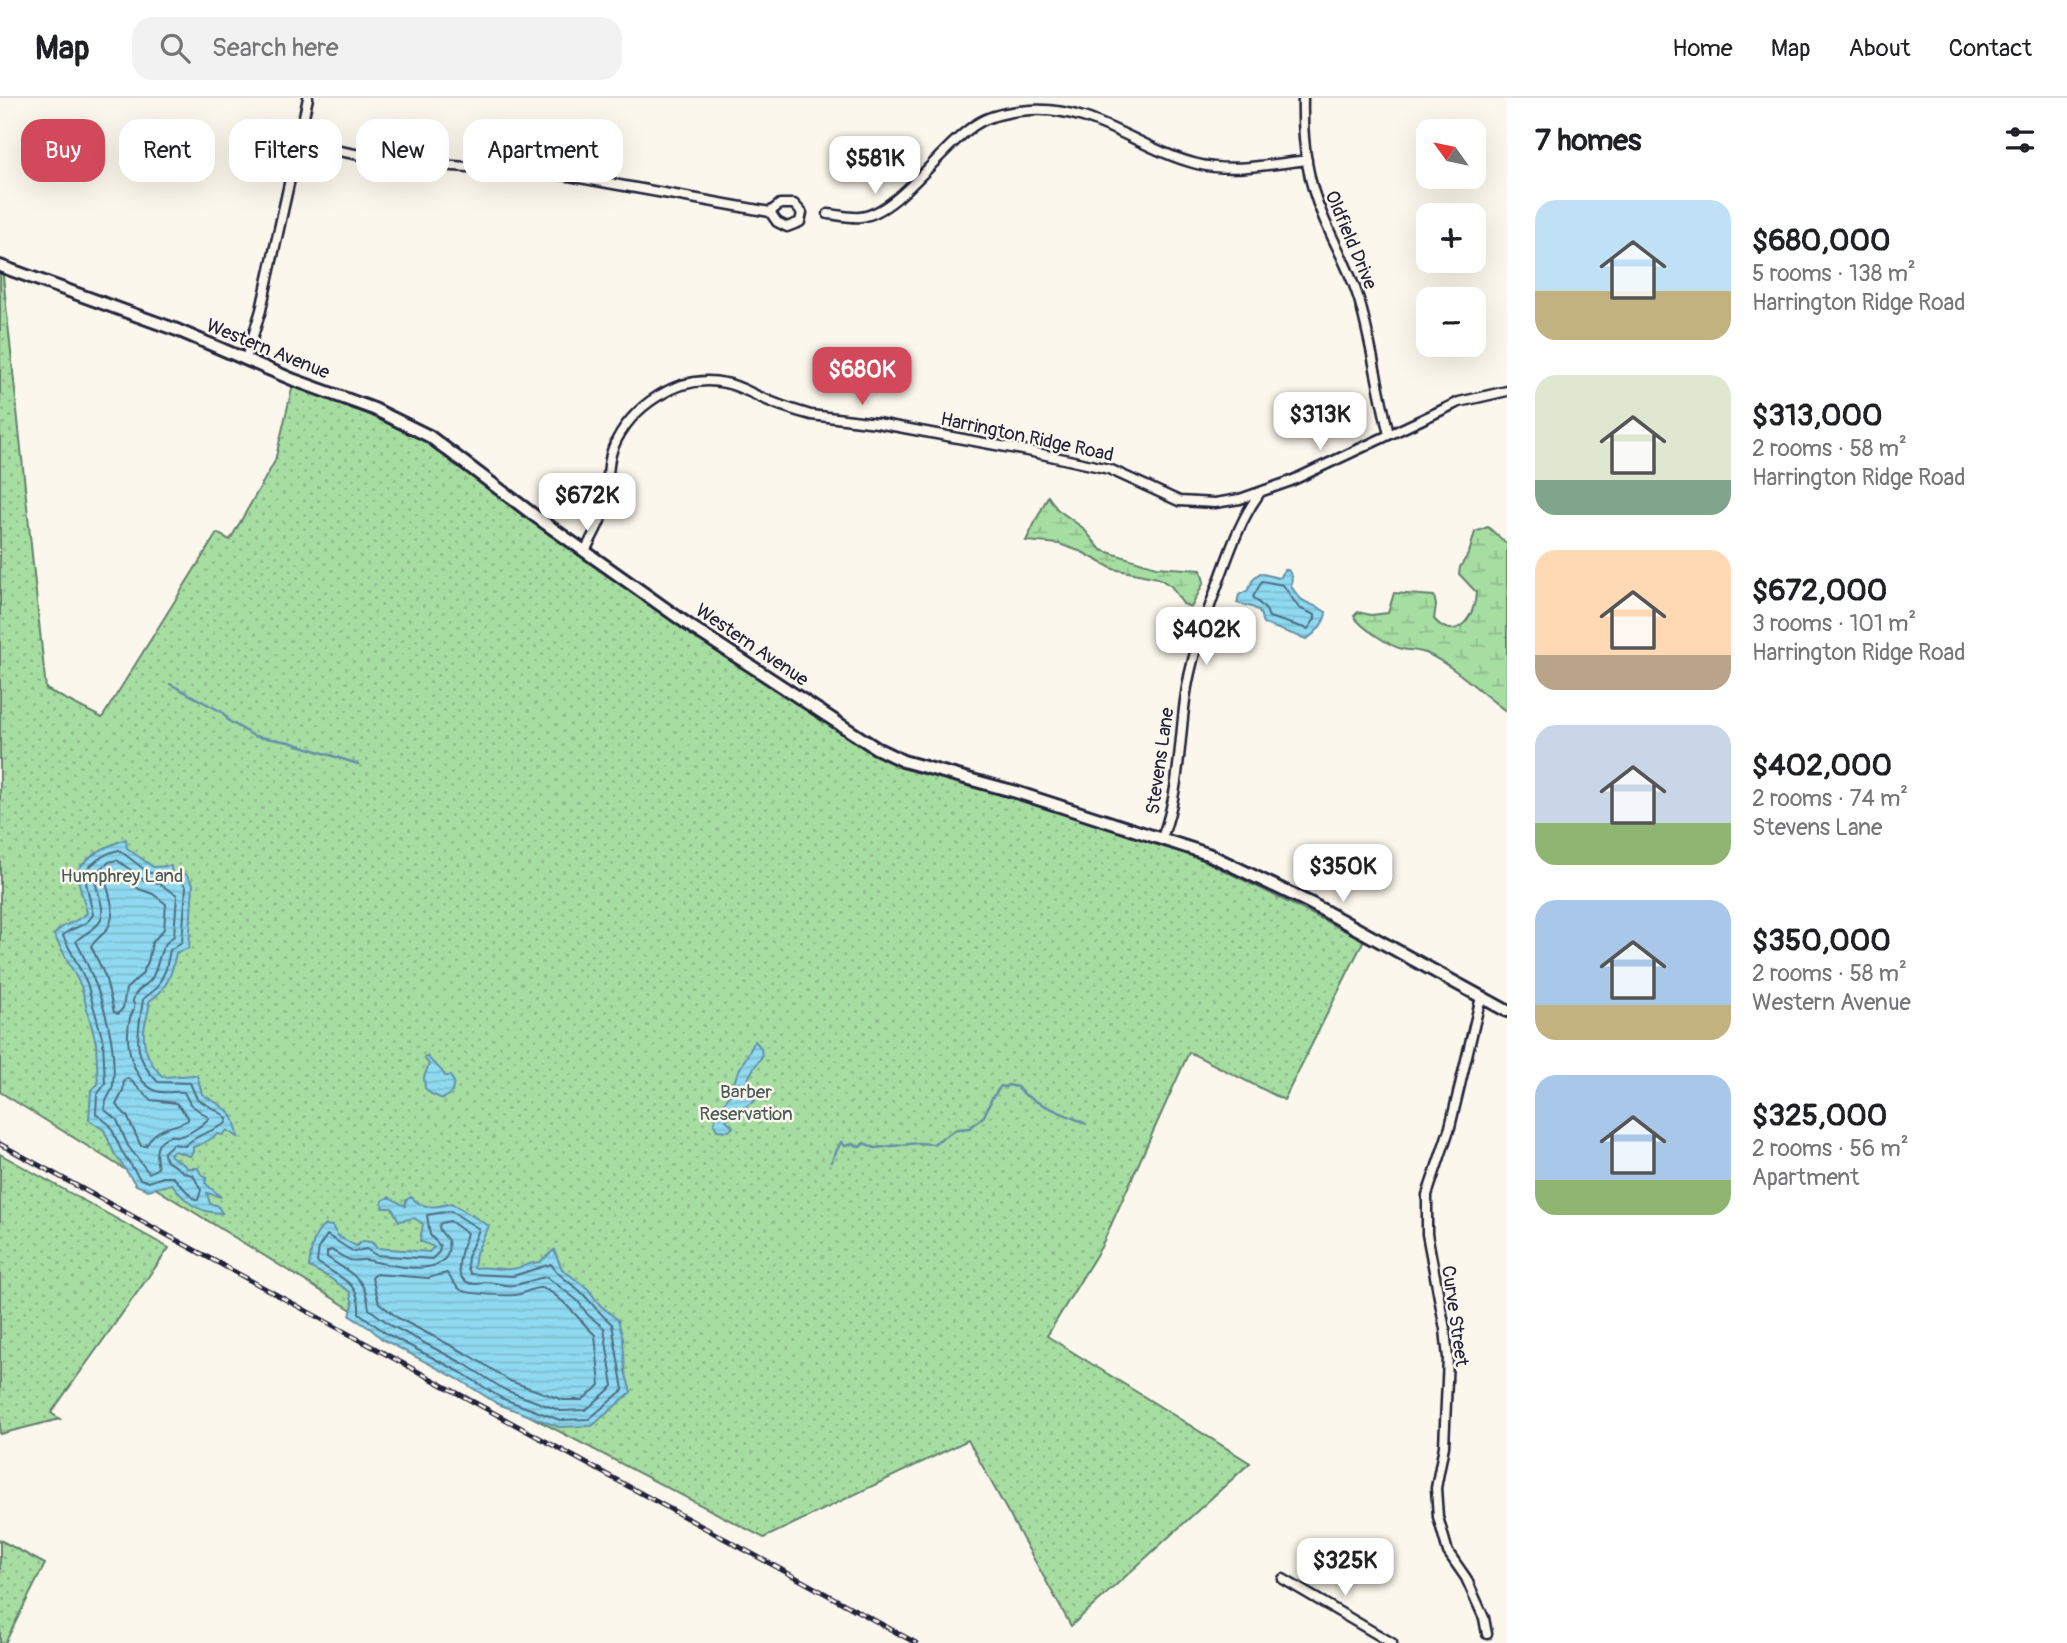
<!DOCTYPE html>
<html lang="en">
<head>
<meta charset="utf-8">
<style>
	body { margin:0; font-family:Pangolin,sans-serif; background:#f2f2f2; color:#202124; height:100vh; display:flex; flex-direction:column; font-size:26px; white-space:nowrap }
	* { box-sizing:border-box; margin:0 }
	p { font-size:23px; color:#757577 }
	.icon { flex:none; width:38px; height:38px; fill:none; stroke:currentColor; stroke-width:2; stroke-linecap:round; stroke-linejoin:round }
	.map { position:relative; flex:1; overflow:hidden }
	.panel { display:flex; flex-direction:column; background:#fff; width:560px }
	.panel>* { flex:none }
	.banner { position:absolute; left:21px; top:21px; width:665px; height:63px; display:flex; gap:14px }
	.needle { width:46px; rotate:303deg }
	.controls { position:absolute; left:1416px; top:21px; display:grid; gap:14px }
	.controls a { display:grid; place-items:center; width:70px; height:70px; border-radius:14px; background:#fff; box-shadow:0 7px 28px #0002; font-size:35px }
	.price { position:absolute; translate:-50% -60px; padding:0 16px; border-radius:14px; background:#fff; color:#222; font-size:23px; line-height:46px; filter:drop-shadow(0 2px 4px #0008) }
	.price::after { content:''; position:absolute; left:50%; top:42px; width:21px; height:16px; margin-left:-10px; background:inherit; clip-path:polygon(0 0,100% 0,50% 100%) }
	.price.current { background:#d1495b; color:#fff }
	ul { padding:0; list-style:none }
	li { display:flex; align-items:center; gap:21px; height:175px; padding:0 28px }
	li span { display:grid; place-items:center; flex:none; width:196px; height:140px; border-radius:21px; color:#555 }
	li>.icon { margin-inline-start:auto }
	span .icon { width:84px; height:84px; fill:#fffc; stroke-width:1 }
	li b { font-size:30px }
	h2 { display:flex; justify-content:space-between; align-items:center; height:84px; padding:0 28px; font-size:30px }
	.chip { padding:0 24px; border-radius:21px; background:#fff; box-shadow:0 7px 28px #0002; font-size:24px; line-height:63px }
	.chip.current { background:#d1495b; color:#fff }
	header { display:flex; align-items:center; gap:42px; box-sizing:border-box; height:98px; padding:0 35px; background:#fff; border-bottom:2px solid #e0e0e0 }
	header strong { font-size:33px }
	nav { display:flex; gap:38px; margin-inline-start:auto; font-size:24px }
	.search { width:490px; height:63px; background:#f2f2f2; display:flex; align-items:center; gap:18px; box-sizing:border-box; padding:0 24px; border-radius:21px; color:#757577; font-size:26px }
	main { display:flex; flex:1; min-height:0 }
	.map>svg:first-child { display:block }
	.wetland { fill:url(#wetland-marsh); stroke:#64806e; stroke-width:2 }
	.park { fill:url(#park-dots); stroke:#64806e; stroke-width:2 }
	.water { fill:url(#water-rules); stroke:#6390a8; stroke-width:2 }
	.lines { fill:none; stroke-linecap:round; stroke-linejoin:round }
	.shore { stroke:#4e6c83; stroke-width:2 }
	.stream { stroke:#6390a8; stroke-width:2.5 }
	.street-casing { stroke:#22223b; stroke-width:13 }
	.secondary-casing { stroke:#22223b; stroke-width:16 }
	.street { stroke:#fbf7ec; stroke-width:8 }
	.secondary { stroke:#fbf7ec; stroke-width:10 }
	.rail-casing { stroke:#22223b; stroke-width:5 }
	.rail { stroke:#fbf7ec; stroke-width:2.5; stroke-dasharray:8; stroke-linecap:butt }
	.labels { text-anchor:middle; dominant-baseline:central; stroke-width:5; stroke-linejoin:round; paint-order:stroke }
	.street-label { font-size:19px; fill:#22223b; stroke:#fbf7ec }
	.park-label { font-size:19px; fill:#4a5a5a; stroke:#fbf7ec }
</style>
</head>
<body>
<header>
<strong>Map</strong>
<div class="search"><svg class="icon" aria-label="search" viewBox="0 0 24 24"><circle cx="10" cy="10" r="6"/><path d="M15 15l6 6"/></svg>Search here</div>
<nav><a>Home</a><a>Map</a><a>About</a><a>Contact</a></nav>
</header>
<main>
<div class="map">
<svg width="1507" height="1545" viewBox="0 0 1507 1545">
	<defs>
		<pattern id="wetland-marsh" width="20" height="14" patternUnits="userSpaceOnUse" patternTransform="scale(1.75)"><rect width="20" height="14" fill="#a6dda1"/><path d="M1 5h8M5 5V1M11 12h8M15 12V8" fill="none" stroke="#8fbd8c"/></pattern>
		<pattern id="park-dots" width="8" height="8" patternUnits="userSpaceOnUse" patternTransform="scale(1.75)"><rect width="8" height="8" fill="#a6dda1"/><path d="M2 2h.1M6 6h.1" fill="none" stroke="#8fbd8c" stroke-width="1.8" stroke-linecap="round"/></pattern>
		<pattern id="water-rules" width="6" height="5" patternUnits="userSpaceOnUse" patternTransform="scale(1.75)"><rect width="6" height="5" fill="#8fdaf0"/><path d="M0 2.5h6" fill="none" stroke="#7bbbcf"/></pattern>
	</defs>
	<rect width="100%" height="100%" fill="#fbf7ec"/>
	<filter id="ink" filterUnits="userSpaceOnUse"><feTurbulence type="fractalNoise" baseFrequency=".0143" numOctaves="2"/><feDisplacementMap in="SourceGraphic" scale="14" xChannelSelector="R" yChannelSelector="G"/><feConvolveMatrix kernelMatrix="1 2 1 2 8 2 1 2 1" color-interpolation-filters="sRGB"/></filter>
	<g filter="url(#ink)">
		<path class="wetland" d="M1048,398L1057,411L1083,430L1101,452L1156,469L1201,472L1204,484L1192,508L1191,509L1183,506L1171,488L1158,480L1113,471L1082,454L1059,446L1026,443Z
			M1488,429L1507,446V614C1481,595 1457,570 1428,556C1419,552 1412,553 1402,551C1390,548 1360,529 1354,518L1358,514L1371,517L1388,515L1394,495L1434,498L1436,507L1434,521C1456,547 1476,517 1476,494L1459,476L1460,469L1469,455L1475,434Z"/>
		<path class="park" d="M2,168L46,591L102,620L217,435L230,442L275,363L294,282L429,338L535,418L876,650L952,683L1110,729L1195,758L1364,842L1284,1002L1189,954L1101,1149L1047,1238L1250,1365L1071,1528L968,1342L764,1440L489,1297L0,994V173Z
			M0,1056L169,1150L51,1315L60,1321L0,1336Z
			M0,1442L45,1466L5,1545H0Z"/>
		<path class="water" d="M1284,472H1288L1292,478L1291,488C1305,511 1310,502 1326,514C1326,523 1315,537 1306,541L1264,526L1262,523C1261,508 1249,509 1237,505L1239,497L1248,492L1254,480L1260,475L1278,480L1281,479Z
			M126,741L127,750L153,769L171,768L172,778L186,776L193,786L189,850L176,855C172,876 167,892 149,903C150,913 147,917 145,926C141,946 148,964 163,979L197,977L202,996C224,1011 234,1009 238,1039L227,1032L223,1037L218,1036C211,1041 201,1047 193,1049V1054L190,1058L175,1053L170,1056C174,1063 182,1063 187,1070H198L201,1076L207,1080L205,1085L221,1099L207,1095L210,1106L217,1107L222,1115C198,1115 185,1104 172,1086L148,1092L136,1087L114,1055L104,1032L89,1022L91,992L98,986L96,945L81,888L54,837C65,823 74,827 87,815L76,774C90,756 104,749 126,741Z
			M755,943L761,950L762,958C751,976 740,982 755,1003L741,1011V1016L738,1019L735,1014L726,1022L733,1029L729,1033L717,1032L714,1026L716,1017L731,995L737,976Z
			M427,958C433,967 441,969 445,978H450L454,984L452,994L443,1001L431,996L425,990L424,979L429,966L424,960Z
			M389,1099L405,1108L406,1102L411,1099C423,1111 436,1110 451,1105L489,1128L476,1155L474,1170C487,1168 498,1172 511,1171C521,1171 529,1164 540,1164L554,1152L562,1171L588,1191L600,1207L618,1222L623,1240L625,1273L631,1294L592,1328L559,1329L498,1306L458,1281L382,1241L371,1231L350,1218L353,1207L350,1194L327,1178L309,1169C311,1154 312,1136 325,1127L332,1128L338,1138L356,1148L363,1143L371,1144L377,1150L429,1154L434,1149L420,1143L423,1126L414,1120L399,1123L392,1110H383L382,1103Z"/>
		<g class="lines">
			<path class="shore" d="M1262,483L1283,487L1299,510L1315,517V521L1308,531L1269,519L1266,512L1253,499Z
				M119,752L149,775H163L169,784H182L186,789L182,844L170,852L166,871L157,890L143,901C139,935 129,956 158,984L190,985L197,1001L224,1017L227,1021L226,1025C213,1034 196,1036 185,1048L173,1046L164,1054C164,1066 170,1064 178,1070C184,1074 184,1076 193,1077L201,1092L198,1102L193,1100L173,1079H163L149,1084L140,1081L121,1052L110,1027L96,1016L97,997L105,986L103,943L87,885L63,838C70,828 83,832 93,817L84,775C94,763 104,755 119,752Z
				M117,762L144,782L158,785L177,797L174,838C157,850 161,863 152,880C147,888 137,890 134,899C131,910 135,900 134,910C134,912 130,919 130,920C124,943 132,983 156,993C165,996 175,993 184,994L190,1006L209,1020C204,1026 190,1036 181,1038C178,1039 174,1037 170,1038C154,1043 155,1057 158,1070L149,1075L128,1048L117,1022L105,1012C104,999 112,997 113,987C118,938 98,886 76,843C82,837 92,833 98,826C109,813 95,792 94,777L109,764Z
				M112,774H116L139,791L153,796L166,806L164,831L152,845L148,864L142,876L126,891L123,910L118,916L114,914L105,878L91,848C96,842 102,837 107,831C118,816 109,797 105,781Z
				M128,980L151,1002L176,1005L188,1019V1022C170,1032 158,1026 146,1048H141L127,1018L116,1007L123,993L124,982Z
				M451,1113L479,1131C475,1145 461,1162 471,1176L513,1178L551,1166C560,1181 573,1185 584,1197C593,1207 601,1217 612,1226L623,1292L589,1321L560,1322L501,1300L462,1275L387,1236L359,1215C361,1183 339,1180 317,1164L319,1149L327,1137L354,1154L366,1151L376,1157L432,1161L439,1154L440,1148L430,1137L427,1117Z
				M450,1123L467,1135C463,1149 447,1185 476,1186C484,1186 479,1184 487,1184C496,1184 505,1189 515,1187C526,1185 536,1180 547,1179L577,1202L588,1217L604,1230L613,1288L586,1312L561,1313L505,1292L466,1267L392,1228L369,1211C365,1177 351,1177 327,1159V1154L331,1152C337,1155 344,1160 350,1162C356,1164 361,1161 367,1162C387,1166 455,1185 448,1143C445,1136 435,1132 441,1125Z
				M447,1175C451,1180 454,1187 461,1192C467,1196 512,1199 520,1196C527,1194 534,1189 541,1190C558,1193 582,1225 595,1237L600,1287L582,1302H563L510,1283L471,1258L398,1220L379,1205L372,1180L376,1176L428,1180Z"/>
			<path class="stream" d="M170,586L222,614L229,623L254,638L289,644L358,666
				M831,1064L841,1044L845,1048L853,1046L860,1049L864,1045L875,1050L918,1045L933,1046L957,1031L970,1030L984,1018L992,1000L1001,988L1005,989L1008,987L1017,989C1026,1003 1069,1017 1086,1026"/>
			<g class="street-casing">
				<path id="street" d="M1303,0C1302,39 1306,80 1322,116C1334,146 1351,173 1360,205C1372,248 1378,292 1389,336
					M298,45L396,64L552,75L770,114L777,124L787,129L800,124L802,115L794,106H780L770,114
					M828,116C839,117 850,120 860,119C900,115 942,45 980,24C994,16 1015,13 1031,12C1094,8 1140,52 1197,66C1233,75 1271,66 1307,62
					M246,261L261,212L308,0
					M585,453C593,437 603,421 606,403C609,386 606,367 613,350C630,308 679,275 725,285C737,287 749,294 760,299C777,307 793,312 811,317L877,325L1028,353L1109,371L1179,403L1215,405L1240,401L1291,383L1459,304L1507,293
					M1162,740C1179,695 1179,649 1185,602C1190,563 1204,525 1217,488C1229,456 1239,424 1259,396
					M1481,899L1450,1029L1427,1097V1136L1445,1231L1448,1260L1444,1348L1436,1390L1438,1419L1448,1454L1466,1480L1484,1520L1487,1536
					M1283,1481L1392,1545"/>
			</g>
			<g class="secondary-casing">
				<path id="secondary" d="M0,168L177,232L294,282L374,311L429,338L535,418L693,530L876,650L903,663L1016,694L1208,756L1310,805L1507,913"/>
			</g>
			<use href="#street" class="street"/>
			<use href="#secondary" class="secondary"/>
			<g class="rail-casing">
				<path id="rail" d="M0,1046L916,1545"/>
			</g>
			<use href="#rail" class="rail"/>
		</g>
	</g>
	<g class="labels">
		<g class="street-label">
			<text transform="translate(1351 142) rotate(67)">Oldfield Drive</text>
			<text transform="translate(268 251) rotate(22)">Western Avenue</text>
			<text transform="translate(1027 339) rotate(12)">Harrington Ridge Road</text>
			<text transform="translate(752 547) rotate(34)">Western Avenue</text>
			<text transform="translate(1160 663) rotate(-82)">Stevens Lane</text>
			<text transform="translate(1455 1218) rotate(82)">Curve Street</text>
		</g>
		<g class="park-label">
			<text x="122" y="778">Humphrey Land</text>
			<text x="746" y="994">Barber<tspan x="746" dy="22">Reservation</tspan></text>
		</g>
	</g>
</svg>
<div class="controls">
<a><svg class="needle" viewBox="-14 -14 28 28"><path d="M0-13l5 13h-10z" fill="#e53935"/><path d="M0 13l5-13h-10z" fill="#757577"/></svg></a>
<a>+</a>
<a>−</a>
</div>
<b class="price" style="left:875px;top:98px">$581K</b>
<b class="price current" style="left:862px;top:309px">$680K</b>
<b class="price" style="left:1320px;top:354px">$313K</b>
<b class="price" style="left:587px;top:435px">$672K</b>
<b class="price" style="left:1206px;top:569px">$402K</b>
<b class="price" style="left:1343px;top:806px">$350K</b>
<b class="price" style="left:1345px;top:1500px">$325K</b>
<div class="banner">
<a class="chip current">Buy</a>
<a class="chip">Rent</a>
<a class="chip">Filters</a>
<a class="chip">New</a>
<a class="chip">Apartment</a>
</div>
</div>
<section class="panel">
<h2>7 homes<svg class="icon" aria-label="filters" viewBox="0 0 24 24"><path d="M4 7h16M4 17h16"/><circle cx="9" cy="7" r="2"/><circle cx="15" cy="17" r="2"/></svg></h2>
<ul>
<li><span style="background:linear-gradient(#bfe0f5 65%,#c2b280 0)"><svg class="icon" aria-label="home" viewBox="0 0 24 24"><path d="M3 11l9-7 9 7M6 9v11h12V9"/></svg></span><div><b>$680,000</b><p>5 rooms · 138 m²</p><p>Harrington Ridge Road</p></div></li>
<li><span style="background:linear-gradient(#dfe7d0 75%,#7fa58c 0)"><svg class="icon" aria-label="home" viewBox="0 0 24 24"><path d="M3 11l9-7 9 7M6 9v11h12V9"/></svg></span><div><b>$313,000</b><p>2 rooms · 58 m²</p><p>Harrington Ridge Road</p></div></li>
<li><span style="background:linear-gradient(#ffd9b3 75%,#b9a48a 0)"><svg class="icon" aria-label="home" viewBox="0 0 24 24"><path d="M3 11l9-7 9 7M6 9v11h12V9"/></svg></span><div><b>$672,000</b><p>3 rooms · 101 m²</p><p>Harrington Ridge Road</p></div></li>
<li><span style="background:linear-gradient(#c9d6e8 70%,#8fb573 0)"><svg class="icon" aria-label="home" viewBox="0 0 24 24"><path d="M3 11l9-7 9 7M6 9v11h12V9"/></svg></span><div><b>$402,000</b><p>2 rooms · 74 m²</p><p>Stevens Lane</p></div></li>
<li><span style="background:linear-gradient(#a9c7e8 75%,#c2b280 0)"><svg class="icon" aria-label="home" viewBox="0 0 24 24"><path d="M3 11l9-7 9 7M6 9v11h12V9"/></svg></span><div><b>$350,000</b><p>2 rooms · 58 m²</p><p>Western Avenue</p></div></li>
<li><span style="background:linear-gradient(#a9c7e8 75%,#8fb573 0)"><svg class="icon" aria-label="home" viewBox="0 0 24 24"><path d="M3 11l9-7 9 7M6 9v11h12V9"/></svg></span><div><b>$325,000</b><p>2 rooms · 56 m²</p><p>Apartment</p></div></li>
</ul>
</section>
</main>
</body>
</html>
